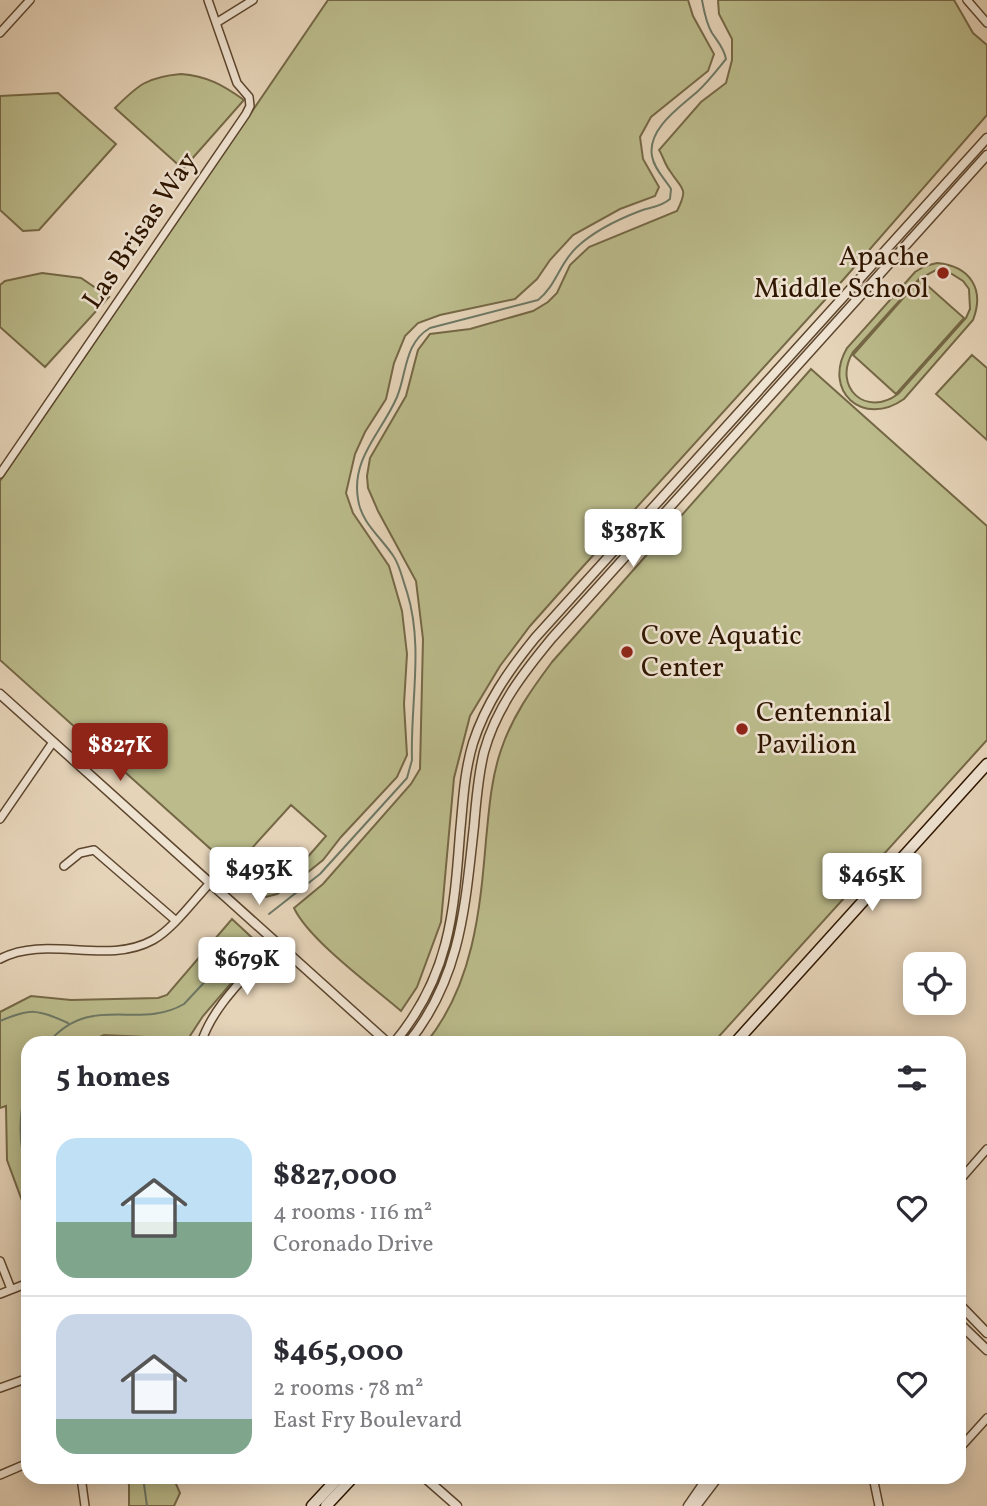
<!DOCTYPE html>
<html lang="en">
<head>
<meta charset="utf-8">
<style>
	body { margin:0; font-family:Vollkorn,serif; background:#f7f7f7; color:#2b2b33; height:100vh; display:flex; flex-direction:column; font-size:26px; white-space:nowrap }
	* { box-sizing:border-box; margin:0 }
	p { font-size:23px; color:#7c7c81 }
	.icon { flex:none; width:38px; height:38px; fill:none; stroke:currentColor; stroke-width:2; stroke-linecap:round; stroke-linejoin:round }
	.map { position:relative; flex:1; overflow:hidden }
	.drawer { position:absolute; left:21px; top:1036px; width:945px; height:448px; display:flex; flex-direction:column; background:#fff; border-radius:21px; box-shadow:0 4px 18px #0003 }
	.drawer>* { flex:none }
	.buttons { position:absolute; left:903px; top:952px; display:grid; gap:14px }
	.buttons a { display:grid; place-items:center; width:63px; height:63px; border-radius:14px; background:#fff; box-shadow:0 4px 18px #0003; font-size:35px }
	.price { position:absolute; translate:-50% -60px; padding:0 16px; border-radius:7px; background:#fff; color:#222; font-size:23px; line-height:46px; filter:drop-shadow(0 2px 4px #0008) }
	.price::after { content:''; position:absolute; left:50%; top:42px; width:21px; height:16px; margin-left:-10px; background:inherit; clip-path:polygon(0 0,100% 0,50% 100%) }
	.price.active { background:#8f2418; color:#fff }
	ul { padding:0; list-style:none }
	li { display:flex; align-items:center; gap:21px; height:175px; padding:0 35px }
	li+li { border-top:2px solid #e1e1e2 }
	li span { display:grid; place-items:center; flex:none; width:196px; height:140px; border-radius:21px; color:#555 }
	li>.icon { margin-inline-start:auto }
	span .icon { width:84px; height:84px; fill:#fffc; stroke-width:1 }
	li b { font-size:30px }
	h2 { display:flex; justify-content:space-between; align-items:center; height:84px; padding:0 35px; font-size:30px }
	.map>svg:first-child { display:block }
	.green { fill:#bbbb8b; stroke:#756846; stroke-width:2; fill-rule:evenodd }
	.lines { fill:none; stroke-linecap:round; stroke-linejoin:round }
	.stream { stroke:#6d7865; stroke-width:2 }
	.minor-casing { stroke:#5d462e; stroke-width:10 }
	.tertiary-casing { stroke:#5d462e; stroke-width:11 }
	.secondary-casing { stroke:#2f1600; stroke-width:13 }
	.minor { stroke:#efe3d2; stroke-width:7 }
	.tertiary { stroke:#efe3d2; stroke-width:8 }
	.secondary { stroke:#efe3d2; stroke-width:10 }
	.poi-dot { fill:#8f2418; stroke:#efe3d2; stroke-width:2.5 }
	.labels { text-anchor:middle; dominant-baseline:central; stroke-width:5; stroke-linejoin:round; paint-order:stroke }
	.street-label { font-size:28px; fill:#2f1600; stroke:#efe3d2 }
	.poi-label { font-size:28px; fill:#2f1600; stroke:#efe3d2; text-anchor:start }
</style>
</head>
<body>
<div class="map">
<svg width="987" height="1506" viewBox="0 0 987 1506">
	<rect width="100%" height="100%" fill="#e6d4b9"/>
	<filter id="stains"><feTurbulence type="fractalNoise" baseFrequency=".00286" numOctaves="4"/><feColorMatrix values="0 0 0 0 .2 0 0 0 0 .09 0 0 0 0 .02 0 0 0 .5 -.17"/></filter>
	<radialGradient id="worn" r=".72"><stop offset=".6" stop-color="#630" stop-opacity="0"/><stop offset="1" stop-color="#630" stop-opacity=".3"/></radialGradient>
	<path class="green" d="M328,0H688L693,16L714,54L708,71L651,117L640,137L643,159L659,187L655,196L620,209L573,235L550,260L537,279L515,299L440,315L418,323L405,336L394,363L386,399L365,432L355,454L346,493L353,513L389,566L402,611L407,654L404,704L407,755L397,777L341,837L323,860L297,881L277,894L266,897L258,891L299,867L326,836L291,805L233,869L0,660V481Z
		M718,0H954L973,33L987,45V115L843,280L578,572L530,626L500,666L470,716L454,778L441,922L417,987L401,1011C372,986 309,940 294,908L323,884L411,784L420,769L423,639L416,581L378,511L368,488L367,476L370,458L406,396L418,350L430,334L470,329L533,311L548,302L557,293L570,265L589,247L677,211C689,187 682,190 670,171C665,165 663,156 659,150L701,102L726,83L732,60V39L719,14Z
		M181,74C207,76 223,85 244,100L183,169L115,108C138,85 147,77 181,74Z
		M58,93L116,144L39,230L23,231L0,210V96Z
		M937,263C970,266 985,289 973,320L904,399C863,428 822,391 847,348L915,272L925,266ZM936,270L947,271L963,281L969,289L970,309L966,318L898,394C866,418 832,387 853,352L919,279Z
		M42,273L81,278L109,297L45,367L0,327V285L5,281Z
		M920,279L964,318L896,394L853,355Z
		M972,355L987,368V440L936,394Z
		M811,369L987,526V740L713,1043H426C473,985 480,912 486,840C489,810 491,779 501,750C512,717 531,690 552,662Z
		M232,919L262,947L203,1016L188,1039L104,1035L86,1043H28V1217L7,1160L6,1106L0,1108V1012L31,996L71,1000L158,998L167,995Z
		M126,1477H173L180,1493L174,1506H129V1485Z"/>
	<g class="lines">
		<path class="stream" d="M269,914L320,874L407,778L412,760C410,704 424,647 407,592C403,581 400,566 394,557C382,538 361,523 358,499C351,458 382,432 397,397C407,373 404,343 430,328L538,300C556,286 560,262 577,247C593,232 619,219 640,211C651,207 661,207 670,199L671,189C665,179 654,169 652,156C647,129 680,107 697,92C708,82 717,70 726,59C724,48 718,42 712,33C706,23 704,11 702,0
			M0,1021C31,1008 37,1009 68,1023
			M48,1043C91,992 138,1031 184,1004L245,939
			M28,1080C18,1114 18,1143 28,1177
			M143,1477L147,1506"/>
		<g class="minor-casing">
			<path id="minor" d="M967,0L987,23
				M216,23L253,0
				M0,33L30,0
				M0,474L246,114L250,106L249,97L237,83L208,0
				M0,819L53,742
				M64,866L80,853L94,850L175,920
				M0,959C46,934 106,966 153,940C172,930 194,900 210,883
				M201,1043C214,1003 250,973 276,942
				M959,1181L987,1149
				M0,1261L11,1289
				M0,1294L28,1283
				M0,1388L28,1378
				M959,1449L987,1418
				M0,1475L28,1463
				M81,1477L85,1506
				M873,1477L879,1506"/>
		</g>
		<g class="tertiary-casing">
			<path id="tertiary" d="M0,694L388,1043
				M394,1043C449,977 454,915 460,833C463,803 464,773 473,743C486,703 509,670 535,638L987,138
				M408,1043C461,978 465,906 474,826C476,802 478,776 484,752C496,708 523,673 552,638L987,155
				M959,1304L987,1333
				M959,1323L987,1350
				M424,1477L457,1506
				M688,1506L708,1477
				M696,1506L718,1477"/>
		</g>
		<g class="secondary-casing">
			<path id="secondary" d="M735,1043L987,764
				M312,1506L339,1477
				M326,1506L353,1477"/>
		</g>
		<use href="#minor" class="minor"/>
		<use href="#tertiary" class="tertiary"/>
		<use href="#secondary" class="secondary"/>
	</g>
	<g class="poi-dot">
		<circle cx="943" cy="273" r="7"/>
		<circle cx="627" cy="652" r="7"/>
		<circle cx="742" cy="729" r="7"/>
	</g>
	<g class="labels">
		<g class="street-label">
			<text transform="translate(141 231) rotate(-56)">Las Brisas Way</text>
		</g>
		<g class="poi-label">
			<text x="929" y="257" text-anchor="end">Apache<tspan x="929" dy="32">Middle School</tspan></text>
			<text x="641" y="636">Cove Aquatic<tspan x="641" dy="32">Center</tspan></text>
			<text x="756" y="713">Centennial<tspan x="756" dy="32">Pavilion</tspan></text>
		</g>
	</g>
	<rect width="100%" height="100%" filter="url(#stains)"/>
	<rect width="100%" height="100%" fill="url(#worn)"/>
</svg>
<div class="buttons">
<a><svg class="icon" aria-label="locate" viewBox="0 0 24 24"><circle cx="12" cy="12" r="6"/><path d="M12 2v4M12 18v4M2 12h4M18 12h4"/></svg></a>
</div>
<b class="price" style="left:633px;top:569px">$387K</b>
<b class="price active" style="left:120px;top:783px">$827K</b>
<b class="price" style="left:259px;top:907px">$493K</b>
<b class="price" style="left:872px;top:913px">$465K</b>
<b class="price" style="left:247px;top:997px">$679K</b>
<section class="drawer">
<h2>5 homes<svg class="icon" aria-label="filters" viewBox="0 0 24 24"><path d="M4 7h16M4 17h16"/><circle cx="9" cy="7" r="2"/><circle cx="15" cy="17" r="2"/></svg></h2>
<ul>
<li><span style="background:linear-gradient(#bfe0f5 60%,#7fa58c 0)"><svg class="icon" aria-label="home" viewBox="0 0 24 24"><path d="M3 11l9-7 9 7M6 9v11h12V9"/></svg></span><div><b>$827,000</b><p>4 rooms · 116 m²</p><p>Coronado Drive</p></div><svg class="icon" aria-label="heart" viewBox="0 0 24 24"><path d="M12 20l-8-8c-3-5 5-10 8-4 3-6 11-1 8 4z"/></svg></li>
<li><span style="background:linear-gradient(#c9d6e8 75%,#7fa58c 0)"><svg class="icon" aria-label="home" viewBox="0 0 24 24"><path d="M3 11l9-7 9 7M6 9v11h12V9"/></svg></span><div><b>$465,000</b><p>2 rooms · 78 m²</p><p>East Fry Boulevard</p></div><svg class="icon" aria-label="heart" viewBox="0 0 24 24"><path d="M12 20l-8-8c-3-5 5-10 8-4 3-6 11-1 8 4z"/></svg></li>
</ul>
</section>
</div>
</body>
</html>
